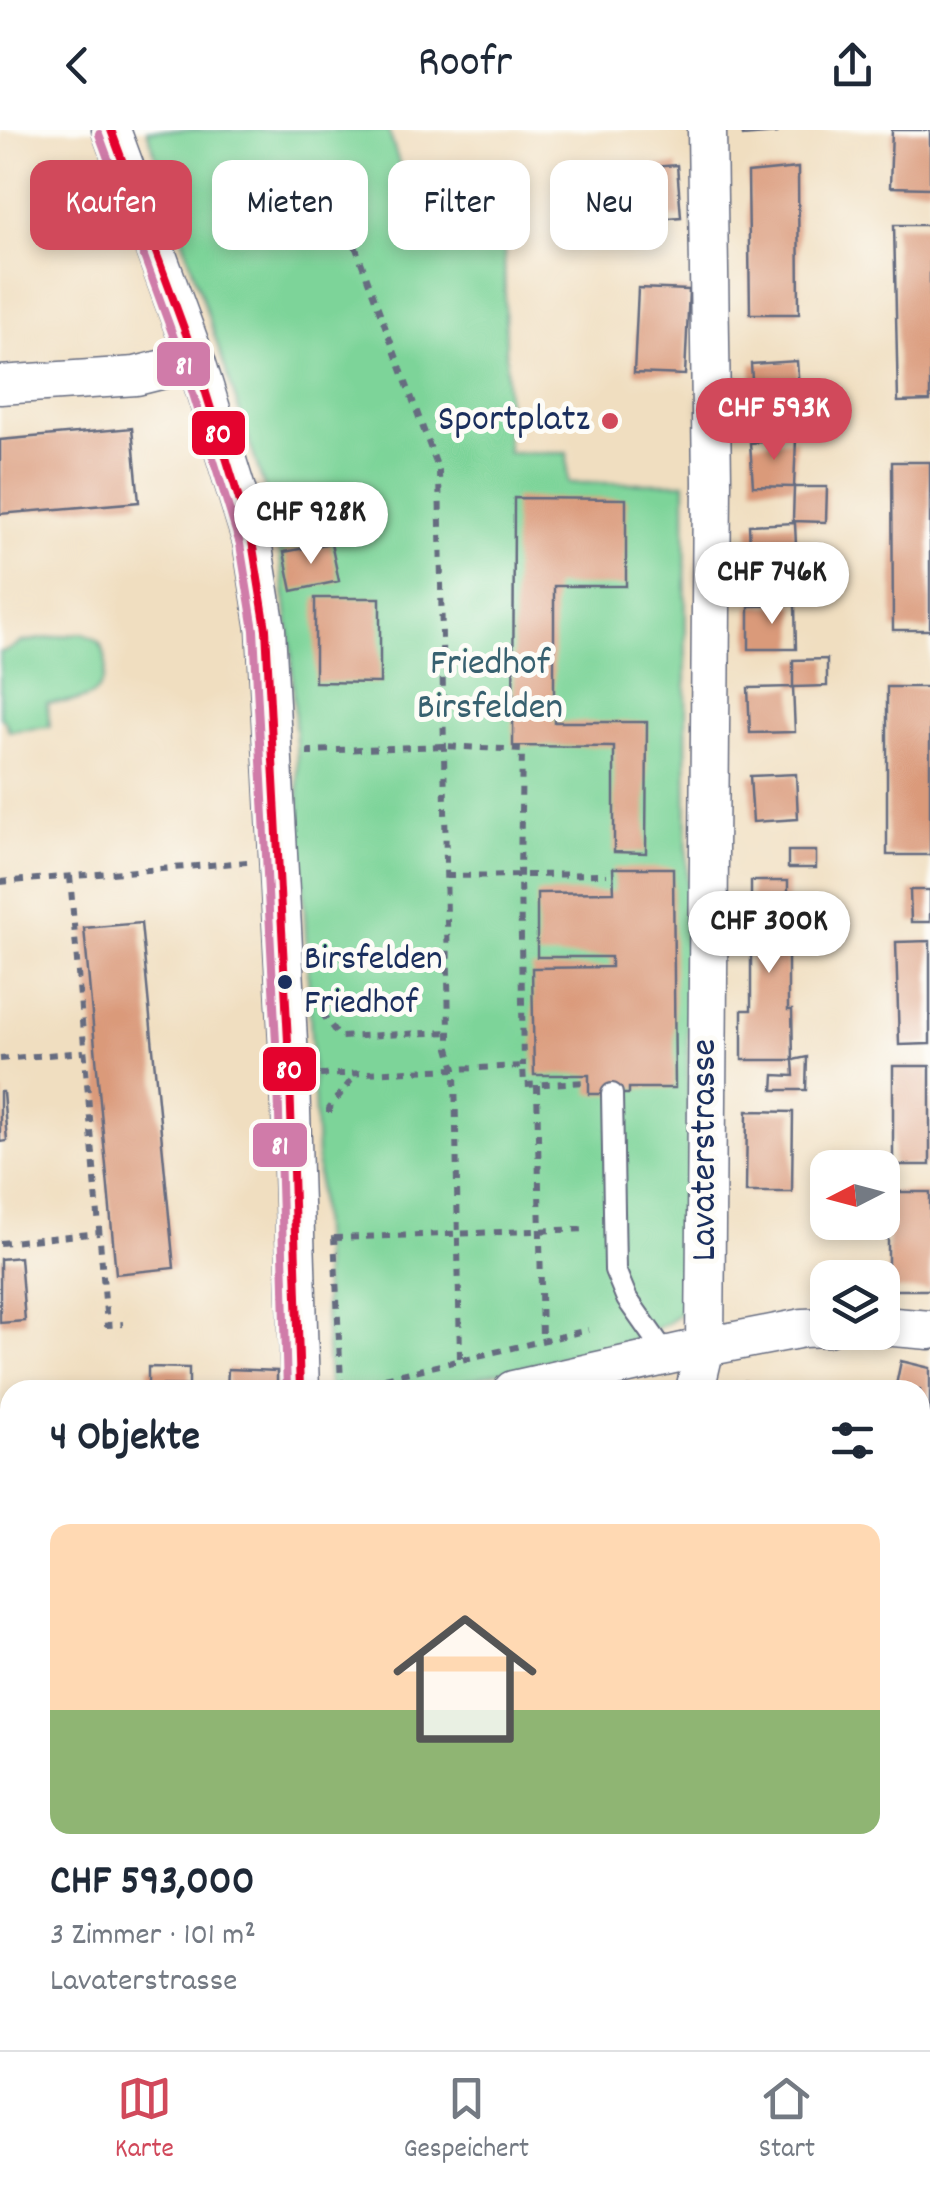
<!DOCTYPE html>
<html lang="de">
<head>
<meta charset="utf-8">
<style>
	body { margin:0; font-family:Dekko,sans-serif; background:#f2f2f3; color:#1f2937; height:100vh; display:flex; flex-direction:column; font-size:38px; white-space:nowrap }
	* { box-sizing:border-box; margin:0 }
	p { font-size:32px; color:#747a83 }
	.icon { flex:none; width:55px; height:55px; fill:none; stroke:currentColor; stroke-width:2; stroke-linecap:round; stroke-linejoin:round }
	.map { position:relative; flex:1; overflow:hidden }
	.side { position:absolute; left:0px; top:1250px; width:930px; height:670px; display:flex; flex-direction:column; background:#fff; border-radius:30px 30px 0 0; box-shadow:0 5px 15px #0003 }
	.side>* { flex:none }
	.guide { position:absolute; left:30px; top:30px; width:870px; height:90px; display:flex; gap:20px }
	.needle { width:65px; rotate:264deg }
	.controls { position:absolute; left:810px; top:1020px; display:grid; gap:20px }
	.controls a { display:grid; place-items:center; width:90px; height:90px; border-radius:20px; background:#fff; box-shadow:0 5px 15px #0003; font-size:50px }
	.price { position:absolute; translate:-50% -85px; padding:0 22px; border-radius:35px; background:#fff; color:#222; font-size:32px; line-height:65px; filter:drop-shadow(0 2px 5px #0008) }
	.price::after { content:''; position:absolute; left:50%; top:60px; width:30px; height:22px; margin-left:-15px; background:inherit; clip-path:polygon(0 0,100% 0,50% 100%) }
	.price.on { background:#d1495b; color:#fff }
	ul { padding:0; list-style:none }
	li { display:grid; align-content:center; gap:20px; height:530px; padding:0 50px }
	li span { display:grid; place-items:center; height:310px; border-radius:20px; color:#555 }
	li>.icon { margin-inline-start:auto }
	span .icon { width:180px; height:180px; fill:#fffc; stroke-width:1 }
	li b { font-size:42px }
	h2 { display:flex; justify-content:space-between; align-items:center; height:120px; padding:0 50px; font-size:42px }
	.pill { padding:0 35px; border-radius:20px; background:#fff; box-shadow:0 5px 15px #0003; font-size:35px; line-height:90px }
	.pill.on { background:#d1495b; color:#fff }
	header { display:flex; justify-content:space-between; align-items:center; height:130px; padding:0 50px; background:#fff; font-size:45px; font-weight:600 }
	.dock { display:flex; justify-content:space-around; align-items:center; height:140px; border-top:2px solid #e0e1e3; background:#fff; font-size:28px; color:#747a83 }
	.dock a { display:grid; justify-items:center; gap:5px }
	.dock .on { color:#d1495b }
	.map>svg:first-child { display:block }
	.green { fill:#7dd499; stroke:#4c827c; stroke-width:2.5 }
	.building { fill:#da9a7a }
	.lines { fill:none; stroke-linecap:round; stroke-linejoin:round }
	.service-casing { stroke:#666c80; stroke-width:24 }
	.minor-casing { stroke:#666c80; stroke-width:41 }
	.path { stroke:#666c80; stroke-width:6; stroke-dasharray:8 8; stroke-linecap:butt }
	.service { stroke:#fff; stroke-width:20 }
	.minor { stroke:#fff; stroke-width:38 }
	.bus-1-casing { stroke:#fdfcf7; stroke-width:15 }
	.bus-2-casing { stroke:#fdfcf7; stroke-width:15 }
	.bus-1 { stroke:#e4032e; stroke-width:8 }
	.bus-2 { stroke:#d07ba9; stroke-width:8 }
	.poi-dot { fill:#d1495b; stroke:#fdfcf7; stroke-width:4 }
	.bus-dot { fill:#1b2f5e; stroke:#fdfcf7; stroke-width:4 }
	.labels { text-anchor:middle; dominant-baseline:central; stroke-width:10; stroke-linejoin:round; paint-order:stroke }
	.bus-label { font-size:36px; fill:#1b2f5e; stroke:#fdfcf7; text-anchor:start }
	.poi-label { font-size:38px; fill:#1b2f5e; stroke:#fdfcf7; text-anchor:end }
	.park-label { font-size:38px; fill:#386170; stroke:#fdfcf7 }
	.street-label { font-size:38px; fill:#1b2f5e; stroke:#fdfcf7 }
	.line-badge { stroke:#fdfcf7; stroke-width:4 }
	.badge-label { font-size:28px; text-anchor:middle; font-weight:bold; fill:#fff }
</style>
</head>
<body>
<header><svg class="icon" aria-label="back" viewBox="0 0 24 24"><path d="M15 5l-7 7 7 7"/></svg>Roofr<svg class="icon" aria-label="share" viewBox="0 0 24 24"><path d="M12 15V3M7 8l5-5 5 5M5 13v7h14v-7"/></svg></header>
<div class="map">
<svg width="930" height="1920" viewBox="0 0 930 1920">
	<rect width="100%" height="100%" fill="#fdfcf7"/>
	<filter id="ink" filterUnits="userSpaceOnUse"><feTurbulence type="fractalNoise" baseFrequency=".01" numOctaves="2"/><feDisplacementMap in="SourceGraphic" scale="20" xChannelSelector="R" yChannelSelector="G"/><feConvolveMatrix kernelMatrix="1 2 1 2 8 2 1 2 1" color-interpolation-filters="sRGB"/></filter>
	<filter id="wash" filterUnits="userSpaceOnUse"><feTurbulence type="fractalNoise" baseFrequency=".0048" numOctaves="4" result="noise"/><feDisplacementMap in="SourceGraphic" scale="40" xChannelSelector="R" yChannelSelector="G"/><feGaussianBlur stdDeviation="2.25" result="paint"/><feColorMatrix in="noise" values="0 0 0 0 0 0 0 0 0 0 0 0 0 0 0 0 0 1.4 0 .05"/><feComposite in="paint" operator="in"/></filter>
	<g filter="url(#wash)">
		<rect width="100%" height="100%" fill="#f0dec0"/>
		<path class="green" d="M147,0H388L408,59L503,65L508,323H567L568,353H685L689,1175L668,1193L630,1211L426,1260H331L329,1258L291,515L276,393Z
			M82,503C85,505 94,508 97,510C112,525 107,559 88,567C77,572 59,572 47,573L50,597L9,601L6,592L0,587V522L7,521L22,512Z"/>
		<g id="blocks">
			<path class="building" d="M742,0H777V3L743,6Z
				M892,0H930V58L890,57Z
				M677,35L681,87L630,91L627,39Z
				M798,38L799,184H750L748,43Z
				M894,95H930V271L898,272Z
				M638,158L689,160L685,245L634,243Z
				M797,231L800,275L754,279L751,234Z
				M132,298L139,372L0,384V310Z
				M796,309L794,357L753,356L750,313Z
				M892,332H930V500H893Z
				M794,357H827L826,392L793,391Z
				M514,368L626,369V456H554V592H647L646,723L614,722V617L513,616Z
				M795,393L797,439L751,441L749,395Z
				M331,413L339,451L292,461L284,422Z
				M315,468H380V553L315,552Z
				M795,475L796,519H749V476Z
				M827,529V556L793,557V530Z
				M793,557L795,602L750,603L748,558Z
				M887,557H930V725H887Z
				M796,644L798,689L753,692L750,646Z
				M788,721H816V738H788Z
				M613,738H673L675,958H629V964H589V945H534L532,838L611,837V827H537V763L614,762Z
				M751,751H788V880H792L793,930H742V880H751Z
				M910,760H930V792H911Z
				M141,793L174,1138L116,1144L84,798Z
				M930,811V914L899,915L896,812Z
				M807,927L806,960H773L774,945L794,946L793,930Z
				M893,936H930V1035H893Z
				M0,962H3L7,1011L0,1012Z
				M747,981L793,982L792,1062H746Z
				M888,1062H930V1160H888Z
				M20,1127L25,1191L0,1193V1129Z
				M901,1231L930,1238V1288L920,1286V1260H895Z
				M148,1237L189,1238V1256L148,1255Z
				M228,1239L277,1241V1260H227Z
				M745,1251L787,1258V1260H743Z
				M920,1405L930,1408V1455L920,1452Z
				M0,1741L10,1743V1840L0,1865Z
				M920,1821L930,1824V1893L920,1890Z
				M97,1910H176L172,1920H105L94,1916Z
				M358,1910H400L398,1920H355Z
				M588,1910H636L633,1920H586Z
				M755,1910H782L780,1918Z"/>
		</g>
	</g>
	<g filter="url(#ink)">
		<use href="#blocks" fill-opacity="0" stroke="#666c80" stroke-width="2.5"/>
		<g class="lines">
			<g class="service-casing">
				<path id="service" d="M612,964L615,1140L627,1169L658,1213L664,1226"/>
			</g>
			<g class="minor-casing">
				<path id="minor" d="M111,0L196,231L252,411L266,499L290,949L300,1260
					M0,255L136,246L196,231
					M882,1196L930,1200
					M513,1260L705,1217L803,1198L828,1197
					M695,1260L705,1217L712,352L707,0
					M920,1602L930,1567
					M232,1920L233,1910
					M550,1920L552,1910
					M830,1920L833,1910"/>
			</g>
			<path class="path" d="M344,86L439,341L449,902V918L455,939L460,1230
				M310,626V621L444,616L522,620L520,745L523,936
				M70,746L107,1195L123,1194
				M446,746L607,744
				M0,752L247,732
				M322,883L339,907L449,902
				M0,929L84,922
				M320,945L523,936L524,955L589,952
				M537,955L542,1211
				M329,983V979L356,944
				M334,1106L341,1252L351,1256L588,1200
				M334,1108L588,1099
				M0,1113L99,1103
				M0,1475L10,1476"/>
			<use href="#service" class="service"/>
			<use href="#minor" class="minor"/>
			<g class="bus-1-casing">
				<path id="bus-1" d="M111,0L196,231L252,411L266,499L290,949L300,1260"/>
			</g>
			<g class="bus-2-casing">
				<path id="bus-2" d="M99,4L184,235L240,414L254,500L278,950L287,1260"/>
			</g>
			<use href="#bus-1" class="bus-1"/>
			<use href="#bus-2" class="bus-2"/>
		</g>
	</g>
	<circle class="poi-dot" cx="610" cy="291" r="10"/>
	<circle class="bus-dot" cx="285" cy="852" r="9"/>
	<g class="labels">
		<g class="bus-label">
			<text x="304" y="831">Birsfelden<tspan x="304" dy="44">Friedhof</tspan></text>
		</g>
		<g class="poi-label">
			<text x="590" y="291">Sportplatz</text>
		</g>
		<g class="park-label">
			<text x="490" y="535">Friedhof<tspan x="490" dy="44">Birsfelden</tspan></text>
		</g>
		<g class="street-label">
			<text transform="translate(706 1020) rotate(-90)">Lavaterstrasse</text>
		</g>
	</g>
	<g class="line-badge">
		<rect x="155" y="210" width="57" height="48" rx="10" fill="#d07ba9"/>
		<rect x="190" y="279" width="57" height="48" rx="10" fill="#e4032e"/>
		<rect x="261" y="915" width="57" height="48" rx="10" fill="#e4032e"/>
		<rect x="251" y="991" width="58" height="48" rx="10" fill="#d07ba9"/>
	</g>
	<g class="badge-label">
		<text x="184" y="244">81</text>
		<text x="218" y="312">80</text>
		<text x="289" y="948">80</text>
		<text x="280" y="1024">81</text>
	</g>
</svg>
<div class="controls">
<a><svg class="needle" viewBox="-14 -14 28 28"><path d="M0-13l5 13h-10z" fill="#e53935"/><path d="M0 13l5-13h-10z" fill="#747a83"/></svg></a>
<a><svg class="icon" aria-label="layers" viewBox="0 0 24 24"><path d="M12 4l9 5-9 5-9-5zM3 14l9 5 9-5"/></svg></a>
</div>
<b class="price on" style="left:774px;top:333px">CHF 593K</b>
<b class="price" style="left:311px;top:437px">CHF 928K</b>
<b class="price" style="left:772px;top:497px">CHF 746K</b>
<b class="price" style="left:769px;top:846px">CHF 300K</b>
<div class="guide">
<a class="pill on">Kaufen</a>
<a class="pill">Mieten</a>
<a class="pill">Filter</a>
<a class="pill">Neu</a>
</div>
<section class="side">
<h2>4 Objekte<svg class="icon" aria-label="filters" viewBox="0 0 24 24"><path d="M4 7h16M4 17h16"/><circle cx="9" cy="7" r="2"/><circle cx="15" cy="17" r="2"/></svg></h2>
<ul>
<li><span style="background:linear-gradient(#ffd9b3 60%,#8fb573 0)"><svg class="icon" aria-label="home" viewBox="0 0 24 24"><path d="M3 11l9-7 9 7M6 9v11h12V9"/></svg></span><div><b>CHF 593,000</b><p>3 Zimmer · 101 m²</p><p>Lavaterstrasse</p></div></li>
</ul>
</section>
</div>
<nav class="dock">
<a class="on"><svg class="icon" aria-label="map" viewBox="0 0 24 24"><path d="M3 6l6-2 6 2 6-2v14l-6 2-6-2-6 2zM9 4v14M15 6v14"/></svg>Karte</a>
<a><svg class="icon" aria-label="saved" viewBox="0 0 24 24"><path d="M7 4h10v16l-5-4-5 4z"/></svg>Gespeichert</a>
<a><svg class="icon" aria-label="home" viewBox="0 0 24 24"><path d="M3 11l9-7 9 7M6 9v11h12V9"/></svg>Start</a>
</nav>
</body>
</html>
